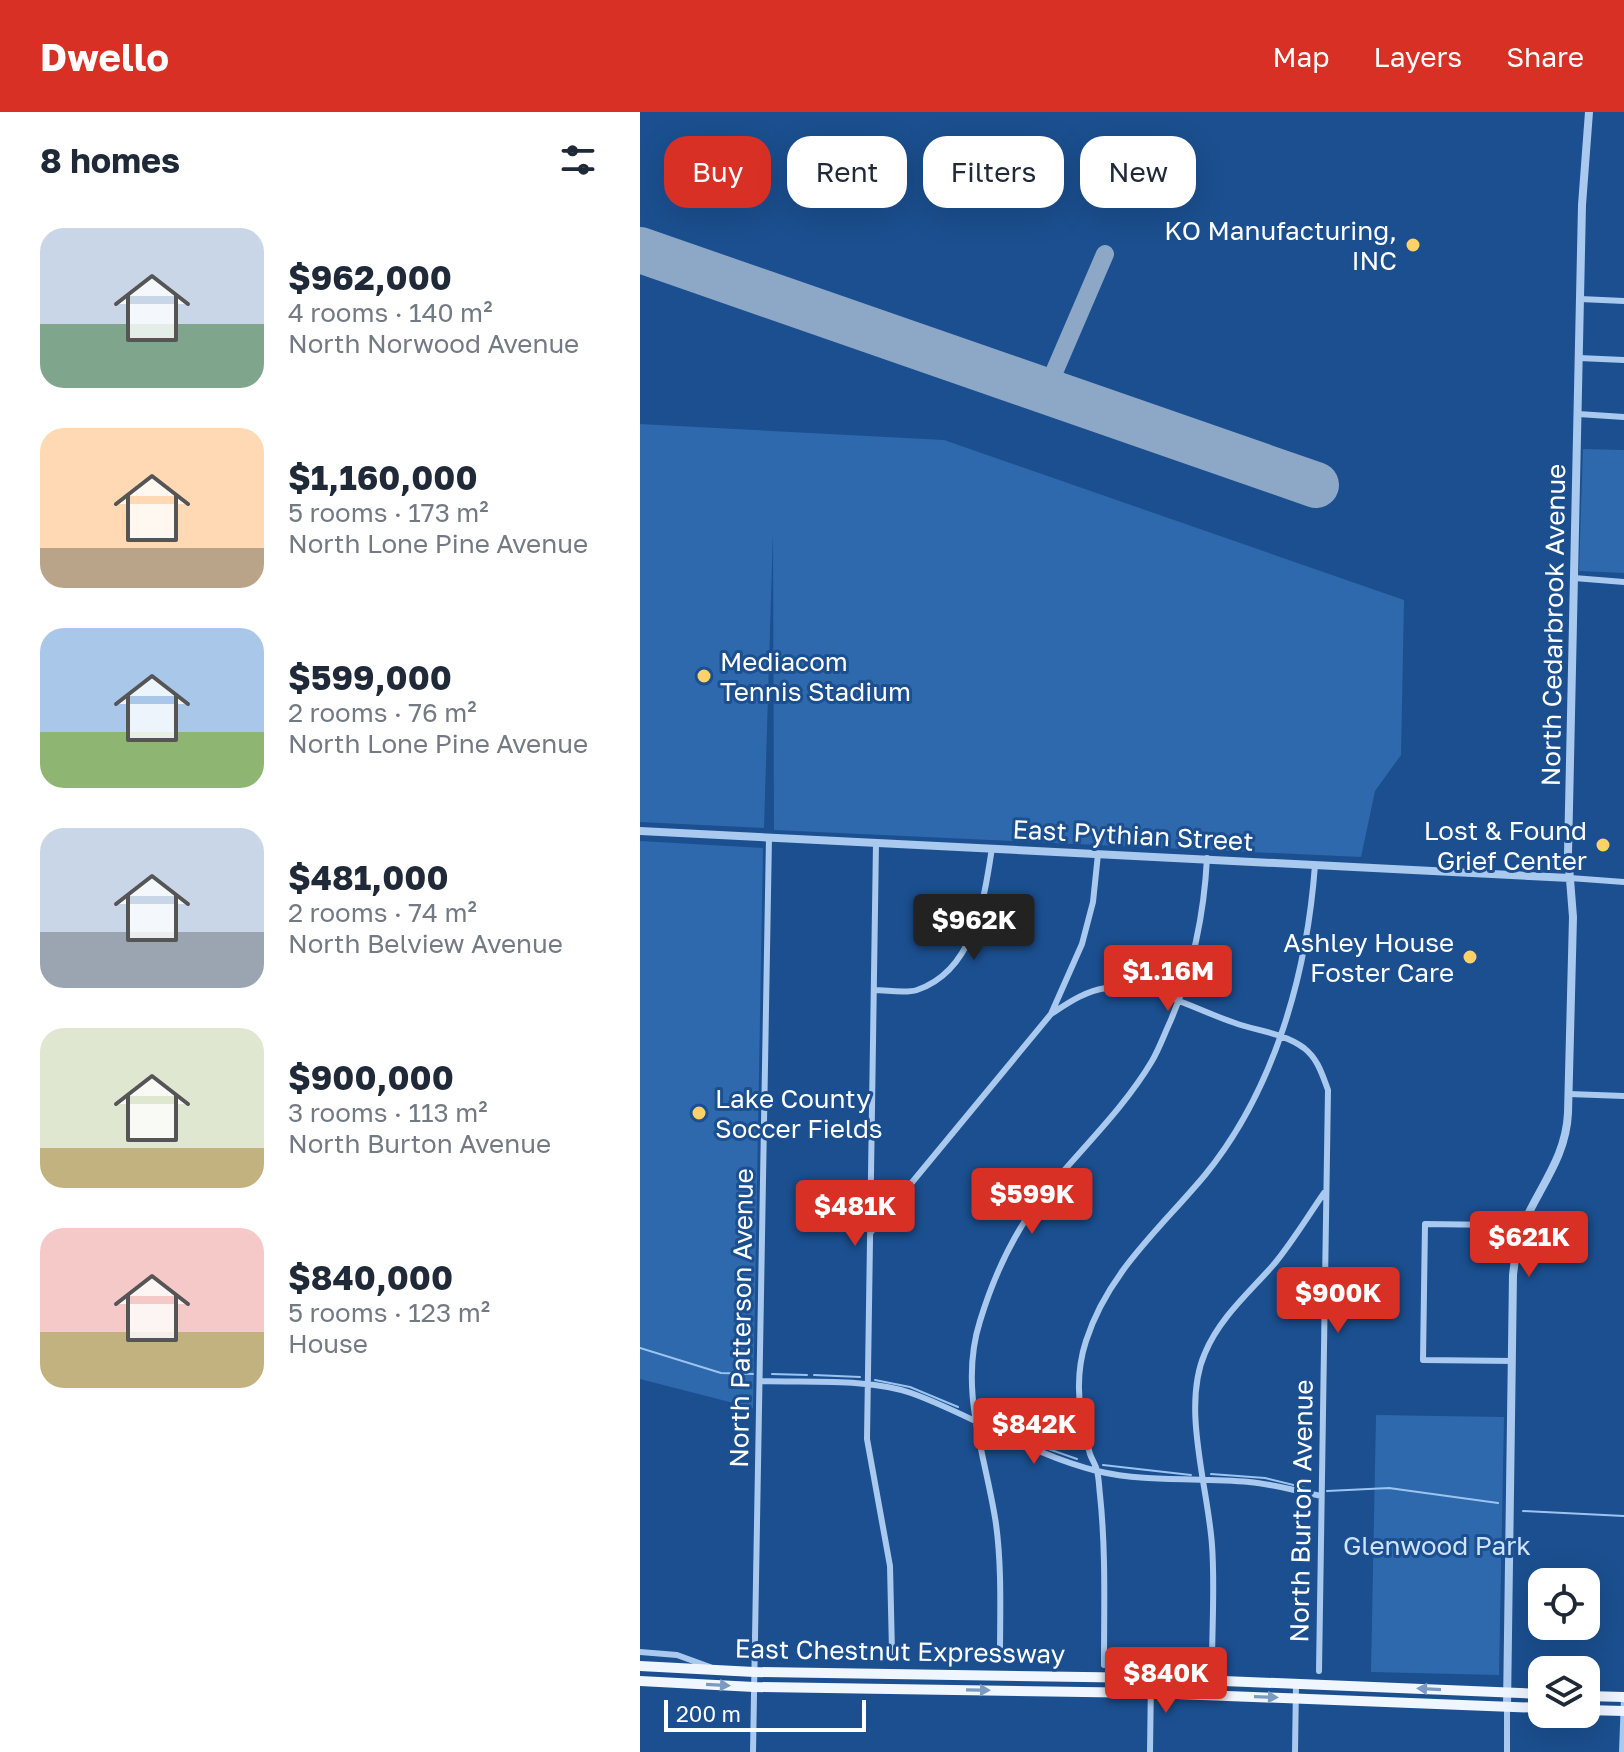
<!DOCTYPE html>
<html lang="en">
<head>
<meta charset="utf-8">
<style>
	body { margin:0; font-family:"Golos Text",sans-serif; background:#f6f6f7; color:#1f2937; height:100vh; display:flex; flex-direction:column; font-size:30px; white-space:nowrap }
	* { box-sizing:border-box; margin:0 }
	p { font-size:26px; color:#747a83 }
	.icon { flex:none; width:44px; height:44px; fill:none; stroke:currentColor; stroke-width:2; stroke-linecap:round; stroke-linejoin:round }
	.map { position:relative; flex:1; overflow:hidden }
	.panel { display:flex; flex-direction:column; background:#fff; width:640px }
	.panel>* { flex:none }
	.hud { position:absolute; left:24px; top:24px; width:760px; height:72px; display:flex; gap:16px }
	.tools { position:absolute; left:888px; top:1456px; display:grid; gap:16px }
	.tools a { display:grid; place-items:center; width:72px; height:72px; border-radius:16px; background:#fff; box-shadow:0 8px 32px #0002; font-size:40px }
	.scale { position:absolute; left:24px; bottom:20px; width:202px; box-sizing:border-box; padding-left:8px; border:4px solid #fff; border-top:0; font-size:22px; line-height:28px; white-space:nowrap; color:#fff; -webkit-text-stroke:6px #1b4f8f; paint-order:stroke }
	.price { position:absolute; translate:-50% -68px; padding:0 18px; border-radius:8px; background:#d93025; color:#fff; font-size:26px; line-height:52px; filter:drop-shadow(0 2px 4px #0008) }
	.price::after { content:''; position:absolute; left:50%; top:48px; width:24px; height:18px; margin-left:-12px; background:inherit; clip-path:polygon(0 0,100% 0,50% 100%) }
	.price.active { background:#222; color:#fff }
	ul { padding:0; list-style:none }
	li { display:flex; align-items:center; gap:24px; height:200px; padding:0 40px }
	li span { display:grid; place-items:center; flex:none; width:224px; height:160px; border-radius:24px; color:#555 }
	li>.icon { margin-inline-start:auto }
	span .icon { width:96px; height:96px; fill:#fffc; stroke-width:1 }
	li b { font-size:34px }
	h2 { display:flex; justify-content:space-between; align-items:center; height:96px; padding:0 40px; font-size:34px }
	.tag { padding:0 28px; border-radius:24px; background:#fff; box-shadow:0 8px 32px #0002; font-size:28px; line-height:72px }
	.tag.active { background:#d93025; color:#fff }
	header { display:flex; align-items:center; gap:48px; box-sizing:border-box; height:112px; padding:0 40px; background:#d93025; color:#fff }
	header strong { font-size:38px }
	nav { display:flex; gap:44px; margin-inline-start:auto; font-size:28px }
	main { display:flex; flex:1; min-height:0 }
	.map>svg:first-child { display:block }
	.park { fill:#2e69ad }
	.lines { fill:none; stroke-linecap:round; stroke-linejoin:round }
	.stream { stroke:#9cc4f0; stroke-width:2 }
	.taxiway { stroke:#8da7c7; stroke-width:18 }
	.runway { stroke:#8da7c7; stroke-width:46 }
	.minor { stroke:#a9c9ee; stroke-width:6 }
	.tertiary { stroke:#a9c9ee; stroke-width:8 }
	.primary { stroke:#f0f6ff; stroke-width:10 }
	.oneway { fill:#7b9ac1 }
	.poi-dot { fill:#ffd166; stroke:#1b4f8f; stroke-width:3 }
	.labels { text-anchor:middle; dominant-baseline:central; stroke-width:6; stroke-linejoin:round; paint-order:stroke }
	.poi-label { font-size:26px; fill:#fff; stroke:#1b4f8f; text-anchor:end }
	.street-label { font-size:26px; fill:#fff; stroke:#1b4f8f }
	.park-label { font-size:26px; fill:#cfe3fa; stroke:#1b4f8f }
</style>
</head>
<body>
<header>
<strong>Dwello</strong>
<nav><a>Map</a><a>Layers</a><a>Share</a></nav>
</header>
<main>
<section class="panel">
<h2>8 homes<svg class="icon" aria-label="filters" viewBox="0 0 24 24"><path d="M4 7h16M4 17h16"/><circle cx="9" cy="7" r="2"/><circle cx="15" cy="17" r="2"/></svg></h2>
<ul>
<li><span style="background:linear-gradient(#c9d6e8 60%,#7fa58c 0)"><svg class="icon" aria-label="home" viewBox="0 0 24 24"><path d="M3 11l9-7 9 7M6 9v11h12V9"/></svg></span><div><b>$962,000</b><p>4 rooms · 140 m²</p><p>North Norwood Avenue</p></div></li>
<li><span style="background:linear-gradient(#ffd9b3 75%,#b9a48a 0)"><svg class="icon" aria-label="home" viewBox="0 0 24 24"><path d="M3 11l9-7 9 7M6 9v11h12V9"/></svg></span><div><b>$1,160,000</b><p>5 rooms · 173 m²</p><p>North Lone Pine Avenue</p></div></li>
<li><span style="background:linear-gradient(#a9c7e8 65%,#8fb573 0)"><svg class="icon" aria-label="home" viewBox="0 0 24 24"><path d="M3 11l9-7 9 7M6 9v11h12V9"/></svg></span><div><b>$599,000</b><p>2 rooms · 76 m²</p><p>North Lone Pine Avenue</p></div></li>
<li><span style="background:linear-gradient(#c9d6e8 65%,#9aa5b1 0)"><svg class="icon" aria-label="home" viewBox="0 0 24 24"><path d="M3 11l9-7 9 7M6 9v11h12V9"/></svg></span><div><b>$481,000</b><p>2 rooms · 74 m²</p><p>North Belview Avenue</p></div></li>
<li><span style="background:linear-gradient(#dfe7d0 75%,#c2b280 0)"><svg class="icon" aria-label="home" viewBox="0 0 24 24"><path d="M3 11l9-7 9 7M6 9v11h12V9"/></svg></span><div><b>$900,000</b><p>3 rooms · 113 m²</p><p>North Burton Avenue</p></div></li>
<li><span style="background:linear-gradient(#f6c9c9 65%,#c2b280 0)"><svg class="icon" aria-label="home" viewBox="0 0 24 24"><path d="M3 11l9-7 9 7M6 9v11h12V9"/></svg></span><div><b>$840,000</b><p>5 rooms · 123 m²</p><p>House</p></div></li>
</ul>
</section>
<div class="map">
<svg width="984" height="1640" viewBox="0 0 984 1640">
	<rect width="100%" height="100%" fill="#1b4f8f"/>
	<path class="park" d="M0,312L304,328L764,488L761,643L735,679L721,745L134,718L133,420L124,716L0,710Z
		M943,337L984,338V461L939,459Z
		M0,729L123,736L113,1296L0,1267Z
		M736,1303L864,1305L859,1563L731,1560Z"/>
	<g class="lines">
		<path class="stream" d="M0,1236L81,1261L113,1262
			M132,1262L167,1263
			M174,1263L220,1265
			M235,1268L270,1275L318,1295
			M340,1307L371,1323
			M377,1326L437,1347
			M463,1353L551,1363
			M571,1362L625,1366L670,1377
			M687,1379L749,1376L858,1391
			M883,1399L984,1404"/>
		<path class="taxiway" d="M406,279L465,142"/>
		<path class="runway" d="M0,138L676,373"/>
		<path class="minor" d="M940,187L984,189
			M939,246L984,248
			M938,302L984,305
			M934,466L984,470
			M236,731L227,1327L250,1454L252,1540
			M930,766L984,770
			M234,878C247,878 265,882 277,878C334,859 344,788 352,736
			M411,902C428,891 445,879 466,876C511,870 553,897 595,911C617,919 644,921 664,936C678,947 682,962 688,978L679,1559
			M929,982L984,984
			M231,1120L411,902L442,832L453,790L458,742
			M872,1249L783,1248L785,1112L859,1113L881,1116
			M120,1269C166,1271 228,1266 271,1281C335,1304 391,1343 457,1359C507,1371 558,1365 609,1370C633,1372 657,1379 681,1384
			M0,1540L37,1543L70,1555
			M360,1545C360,1501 362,1456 356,1412C346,1344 318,1278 340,1209C355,1160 376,1115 409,1076C444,1034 484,996 512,949C519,937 524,923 530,910C553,857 564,804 567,746
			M464,1553C464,1496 466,1439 460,1383C459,1375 459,1366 457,1359C456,1353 452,1348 450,1342C439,1306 434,1265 446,1229C468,1160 520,1117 565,1063C635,977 667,861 675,753
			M572,1555C572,1514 575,1473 572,1433C568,1375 541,1295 565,1241C580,1205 610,1180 635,1151C653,1129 668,1104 684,1081
			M113,1640L129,725
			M510,1640L511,1566
			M655,1640L656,1572
			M867,1640V1595
			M982,1640L984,1585"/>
		<path class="tertiary" d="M0,719L930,766
			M867,1595L873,1163C875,1146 877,1128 883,1113C900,1074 926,1045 928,1001L933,805L928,742L942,93L949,0"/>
		<path class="primary" d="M0,1554L114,1560L511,1566L902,1582
			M0,1569L114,1575L511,1581L902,1596
			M946,1584L984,1585
			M946,1598L984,1599"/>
	</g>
	<defs><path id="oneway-solid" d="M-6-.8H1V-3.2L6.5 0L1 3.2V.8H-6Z" transform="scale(2)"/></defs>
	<g class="oneway">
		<use href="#oneway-solid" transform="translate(78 1573) rotate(3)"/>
		<use href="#oneway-solid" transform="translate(789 1577) rotate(-177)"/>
		<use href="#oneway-solid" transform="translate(338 1578) rotate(1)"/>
		<use href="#oneway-solid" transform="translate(626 1585) rotate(2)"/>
	</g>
	<g class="poi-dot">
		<circle cx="773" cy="133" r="8"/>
		<circle cx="64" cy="564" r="8"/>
		<circle cx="963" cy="733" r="8"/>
		<circle cx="830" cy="845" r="8"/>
		<circle cx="59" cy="1001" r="8"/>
	</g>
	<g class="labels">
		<g class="poi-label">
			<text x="757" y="118">KO Manufacturing,<tspan x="757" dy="30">INC</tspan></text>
			<text x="80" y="549" text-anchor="start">Mediacom<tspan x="80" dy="30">Tennis Stadium</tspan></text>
			<text x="947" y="718">Lost &amp; Found<tspan x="947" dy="30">Grief Center</tspan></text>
			<text x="814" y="830">Ashley House<tspan x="814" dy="30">Foster Care</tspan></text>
			<text x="75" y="986" text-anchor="start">Lake County<tspan x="75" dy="30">Soccer Fields</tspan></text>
		</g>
		<g class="street-label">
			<text transform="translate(913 513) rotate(-89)">North Cedarbrook Avenue</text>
			<text transform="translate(493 723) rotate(3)">East Pythian Street</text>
			<text transform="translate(101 1206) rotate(-89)">North Patterson Avenue</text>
			<text transform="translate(661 1399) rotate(-89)">North Burton Avenue</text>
			<text transform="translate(260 1539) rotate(1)">East Chestnut Expressway</text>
		</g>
		<g class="park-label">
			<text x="797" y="1433">Glenwood Park</text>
		</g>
	</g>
</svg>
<div class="tools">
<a><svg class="icon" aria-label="locate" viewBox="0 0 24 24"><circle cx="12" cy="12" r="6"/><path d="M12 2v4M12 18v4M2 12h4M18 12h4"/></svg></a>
<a><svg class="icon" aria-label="layers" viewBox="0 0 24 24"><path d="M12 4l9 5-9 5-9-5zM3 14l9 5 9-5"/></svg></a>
</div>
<div class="scale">200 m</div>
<b class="price active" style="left:334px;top:850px">$962K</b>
<b class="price" style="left:528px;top:901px">$1.16M</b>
<b class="price" style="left:392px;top:1124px">$599K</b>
<b class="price" style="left:215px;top:1136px">$481K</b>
<b class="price" style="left:889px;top:1167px">$621K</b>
<b class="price" style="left:698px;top:1223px">$900K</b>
<b class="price" style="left:394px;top:1354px">$842K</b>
<b class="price" style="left:526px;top:1603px">$840K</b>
<div class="hud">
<a class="tag active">Buy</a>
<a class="tag">Rent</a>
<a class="tag">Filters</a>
<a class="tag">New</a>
</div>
</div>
</main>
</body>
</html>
